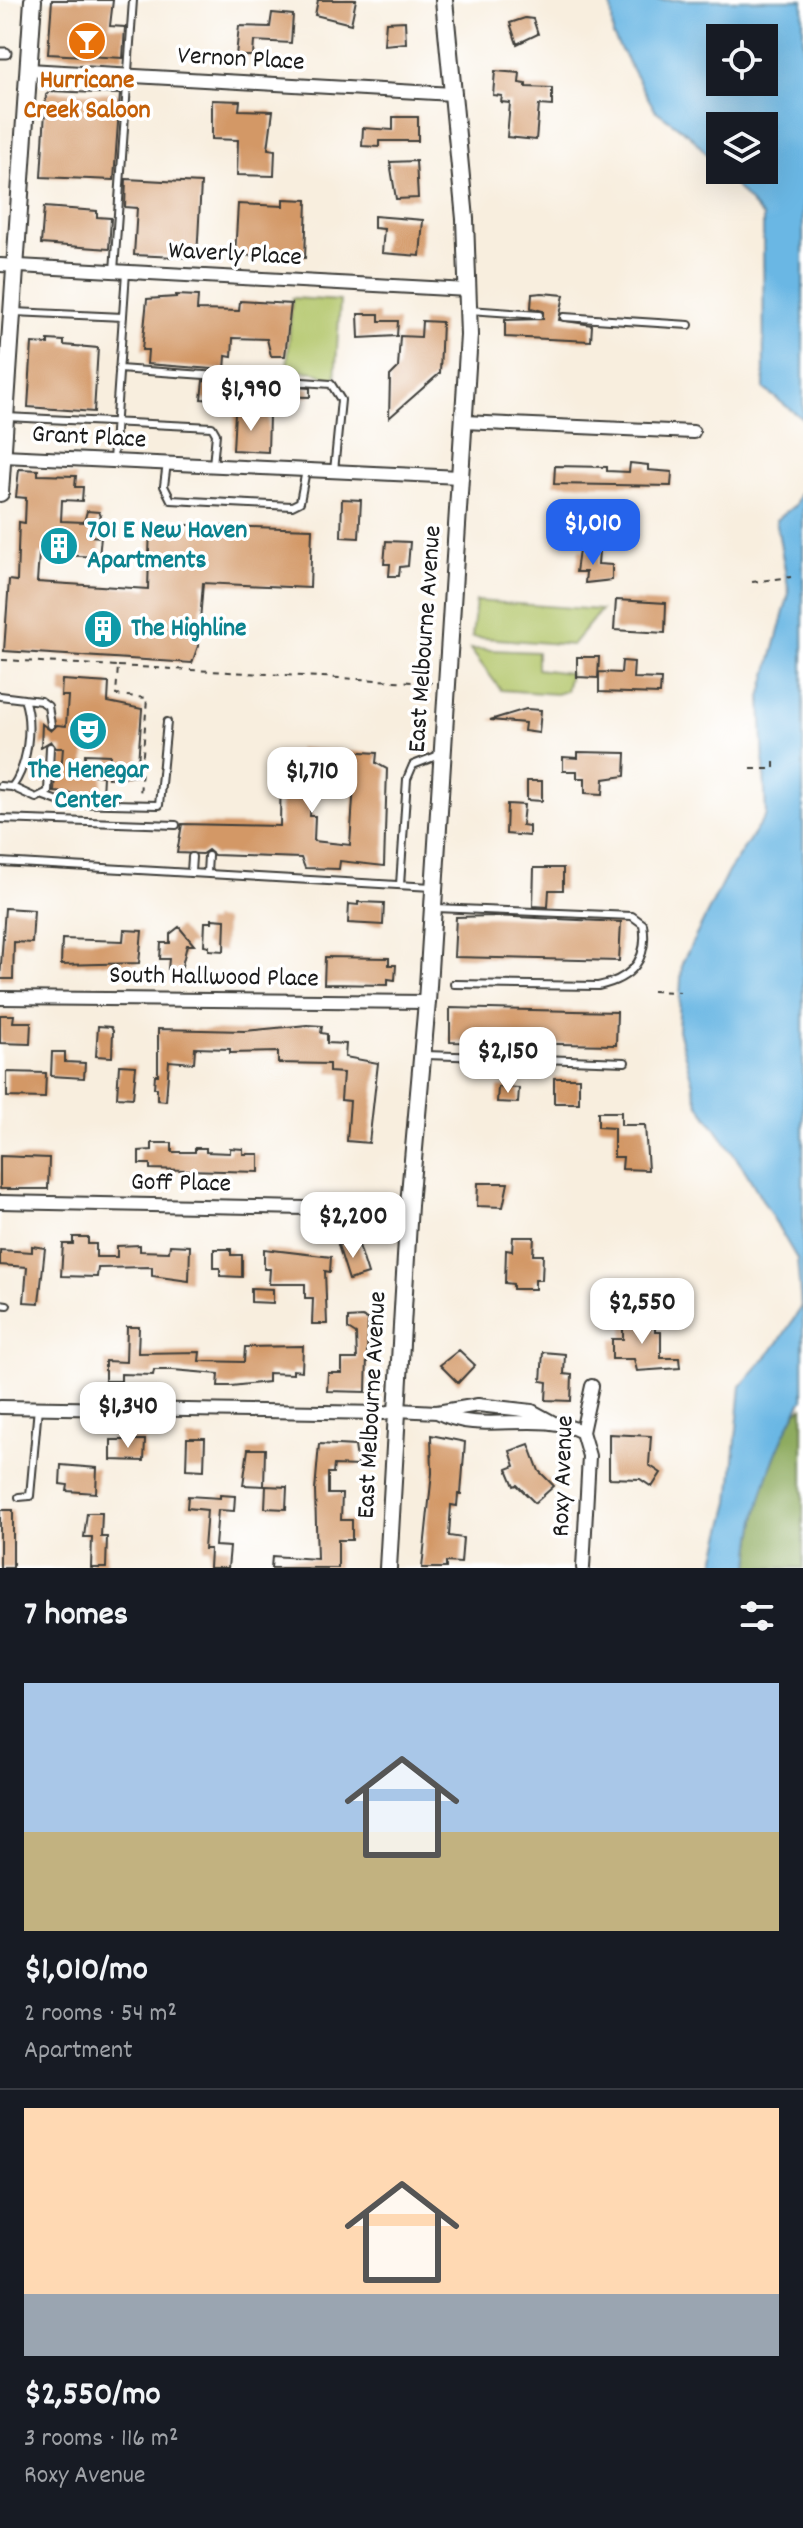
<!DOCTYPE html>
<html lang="en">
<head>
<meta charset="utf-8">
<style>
	body { margin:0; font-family:Dekko,sans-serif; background:#20242c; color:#f1f3f6; height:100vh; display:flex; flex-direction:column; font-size:30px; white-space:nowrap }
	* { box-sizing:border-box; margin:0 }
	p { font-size:26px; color:#9ea1a6 }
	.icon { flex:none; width:44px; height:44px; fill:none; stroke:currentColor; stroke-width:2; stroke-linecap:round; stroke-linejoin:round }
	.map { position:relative; height:1568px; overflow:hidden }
	.drawer { display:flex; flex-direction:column; background:#171b24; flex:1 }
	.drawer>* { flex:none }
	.controls { position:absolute; left:706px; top:24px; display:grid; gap:16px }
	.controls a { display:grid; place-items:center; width:72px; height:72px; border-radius:0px; background:#171b24; box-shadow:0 8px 32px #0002; font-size:40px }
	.price { position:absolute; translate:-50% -68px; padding:0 18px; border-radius:16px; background:#fff; color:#222; font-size:26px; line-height:52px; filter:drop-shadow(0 2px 4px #0008) }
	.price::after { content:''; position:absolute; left:50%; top:48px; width:24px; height:18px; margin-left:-12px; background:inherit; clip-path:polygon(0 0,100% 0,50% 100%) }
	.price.current { background:#2563eb; color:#fff }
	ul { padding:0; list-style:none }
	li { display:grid; align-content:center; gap:16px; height:424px; padding:0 24px }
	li+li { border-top:2px solid #363941 }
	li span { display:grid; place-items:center; height:248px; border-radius:0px; color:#555 }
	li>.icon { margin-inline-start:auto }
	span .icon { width:144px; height:144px; fill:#fffc; stroke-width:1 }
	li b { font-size:34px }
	h2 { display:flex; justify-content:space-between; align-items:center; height:96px; padding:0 24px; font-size:34px }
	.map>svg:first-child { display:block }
	.green { fill:#b3c66a; stroke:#687143; stroke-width:2 }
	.forest { fill:#8eab5e; stroke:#55643d; stroke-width:2 }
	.water { fill:#6bb7e4; stroke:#446a80; stroke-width:2; fill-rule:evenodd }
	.building { fill:#d39866; fill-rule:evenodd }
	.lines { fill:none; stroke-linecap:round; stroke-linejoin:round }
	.service-casing { stroke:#3d3c39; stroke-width:10 }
	.pedestrian-casing { stroke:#3d3c39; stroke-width:13 }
	.minor-casing { stroke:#3d3c39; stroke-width:16 }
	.tertiary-casing { stroke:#3d3c39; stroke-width:20 }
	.path { stroke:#3d3c39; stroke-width:2; stroke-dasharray:6 6; stroke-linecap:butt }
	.service { stroke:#fff; stroke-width:6 }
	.pedestrian { stroke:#fff; stroke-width:9 }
	.minor { stroke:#fff; stroke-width:12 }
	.tertiary { stroke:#fff; stroke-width:16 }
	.labels { text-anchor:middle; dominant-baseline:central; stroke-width:7; stroke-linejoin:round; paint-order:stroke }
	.street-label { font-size:26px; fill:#1c1c1c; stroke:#fff }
	.food-label { font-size:26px; font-weight:bold; fill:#c56008; stroke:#fff }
	.culture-label { font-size:26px; font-weight:bold; fill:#0d838f; stroke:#fff; text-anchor:start }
</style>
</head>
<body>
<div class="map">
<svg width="803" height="1568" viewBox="0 0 803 1568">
	<rect width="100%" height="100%" fill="#fff"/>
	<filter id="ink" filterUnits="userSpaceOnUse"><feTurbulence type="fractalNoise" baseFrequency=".0125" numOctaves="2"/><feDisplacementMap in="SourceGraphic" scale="16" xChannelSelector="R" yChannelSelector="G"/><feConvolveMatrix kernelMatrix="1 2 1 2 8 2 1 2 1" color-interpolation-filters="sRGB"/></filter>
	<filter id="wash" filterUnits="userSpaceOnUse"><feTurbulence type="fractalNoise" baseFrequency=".006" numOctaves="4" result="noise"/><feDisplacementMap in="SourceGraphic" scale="32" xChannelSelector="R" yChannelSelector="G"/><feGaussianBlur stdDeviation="1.8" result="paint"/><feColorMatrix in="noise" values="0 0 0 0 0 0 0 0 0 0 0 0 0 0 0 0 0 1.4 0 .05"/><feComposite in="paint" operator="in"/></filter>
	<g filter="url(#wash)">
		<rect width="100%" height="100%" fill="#f8eede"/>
		<path class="green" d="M292,298L340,301L335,382L315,372L287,370Z
			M476,601L601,610L572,645L472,637Z
			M470,649L537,652V669L570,673L566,691L556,694L501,690Z"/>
		<path class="forest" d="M803,1407V1568H750C752,1530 769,1428 803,1407Z"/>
		<path class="water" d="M611,0H803V419L764,389L763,217L721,170H764V126H720V169L691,136L655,110L613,36ZM764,38V82H720V38Z
			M803,486V1399C773,1451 753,1507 750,1568H713L730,1502L741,1386L778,1343L801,1308L797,1259L746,1172L698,1103L678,1030L682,963L728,872L766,815L761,697L789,593L776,520L795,505Z"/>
		<g id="blocks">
			<path class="building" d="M52,0H113L110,26L125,27L123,58L48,54Z
				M318,0H356L351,24L315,15Z
				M272,13L293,15L291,43L254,41L253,56H236L239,26L270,27Z
				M525,18L533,19L538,34L517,44L510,23Z
				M405,21L406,43L384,45L386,22Z
				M495,71L520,73L519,83L526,84V87L552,88V106L539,105L536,140L507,137L510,103L501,102L502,96L493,95Z
				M51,91L120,94L114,180L41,177L46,95Z
				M212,100L240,101L239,110L273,111L268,149L275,150L274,176L237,175L238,140L212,139Z
				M393,117H418V141H379V147L362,146L363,128L393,130Z
				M416,161L418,198L396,199L390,162Z
				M126,179L201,183L197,258L134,255L137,208L125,207Z
				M283,199L307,200L305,258L235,255L238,204L283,206Z
				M44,207L97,211V217L111,218L109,249L41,244Z
				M374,216L423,220L420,256L382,253L384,229L374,228Z
				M542,293L564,295L559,320L592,325L591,341L505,337V320L543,319V311L531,308L532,294Z
				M176,295L198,296L197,310L239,311L240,301L291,304L285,356H271L267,339L233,338L232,357L226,356L225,370L147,364L148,350H142L147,299L176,297Z
				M358,314H379V321H398L397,336L359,338Z
				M422,321L442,322L440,373L389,418L390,376L398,368L400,336L421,337Z
				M48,340L64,341V345L98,348L94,412L28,407L32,343L48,344Z
				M203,381L230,383L228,401L201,399Z
				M267,385L310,388V397L267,396Z
				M235,413L269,415L268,452L233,450Z
				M630,463L648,465V470L672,472L671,486L554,484L555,466L607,467V471L629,472Z
				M19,469L38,470V475L76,476L75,487H83L82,501L62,500L61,521L84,522L87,511L99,512L101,516L89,536L101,537L99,557L39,554L37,582L148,589L150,525H195L312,529L310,588L203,583L198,646L192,663L4,651L9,580L17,581L19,522L25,523L26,498L16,497Z
				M342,499L361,500L359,538L341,537Z
				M386,541L410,542L408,566L400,567L399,576H389L390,564H384Z
				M579,550L599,551L598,564L612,565V580L585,583L586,572H576Z
				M616,600L666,603L665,633L614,630Z
				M577,657H599L598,678L577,677Z
				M622,661L634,662L633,678L661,679L660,694L599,692V672L621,673Z
				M62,680L109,683L108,702L142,709L137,776L108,778L110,755L85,754L84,774L103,776L102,796L54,792L55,772L61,773L63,748H56L51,741L41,747L42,724L51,731L57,725L66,726L68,696H61Z
				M526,709L541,710L539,733L524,731L525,723L490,720Z
				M299,748L377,753L376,763L387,769L384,866L340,861L339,869L305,868L301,858L214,855L208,850L202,854L177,853L182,824L280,826L281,761L298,762ZM312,783H354L350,845L314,841L315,816H310Z
				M578,752L626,753L625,776L604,779L603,794L585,793V778H577V771H563V757L578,758Z
				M527,781H542V801L527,800Z
				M507,804L524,805L522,825L529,826V836L506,834Z
				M534,868H563V890H549L548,907L533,906Z
				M358,902L384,903L383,925L348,923L349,904L358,905Z
				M5,908L34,910L32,943L14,942L13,979H0Z
				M493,916L621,922L619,961L454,957L456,917Z
				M212,919L225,920L224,951L209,950V946L204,945L205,922H212Z
				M179,927L194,945H187L181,970L168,969L169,959H160L161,943H170V934Z
				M124,930L142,931L139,963L61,965L62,939L123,941Z
				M325,957L389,958V965H396L395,980L388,979V985L324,984Z
				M450,1008L617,1012L616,1045L450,1042Z
				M0,1015H14L13,1022H31L30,1044L0,1043Z
				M307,1025L322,1026L321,1033L327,1034V1043L346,1044L345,1057L378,1063L369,1143L347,1141L350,1101L341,1100L343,1073L329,1072V1064L278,1063V1052L230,1053V1049L195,1048L194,1063L169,1061L166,1101L157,1100V1088H154L155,1075H158V1029L245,1031Z
				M98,1026L111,1027L113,1031L112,1057L96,1056Z
				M52,1052H65V1062L85,1063L84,1078L51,1076Z
				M119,1065L136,1066L133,1098L117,1097Z
				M7,1072L46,1073L45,1098L7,1097Z
				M554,1078H579V1103H554Z
				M498,1087L519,1088L518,1103L497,1102Z
				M598,1112H621V1125H645L648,1170L622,1169L623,1157H614V1128L598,1127Z
				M152,1143H172V1152H195V1148H206V1152L230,1153V1148L243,1149V1154H259V1172L150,1169V1164H139V1151L152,1150Z
				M0,1156L49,1158L48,1189H0Z
				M478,1183H508L503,1207L477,1206Z
				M73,1237H88V1244H96V1257H117V1246L140,1245V1251L169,1252L170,1245L190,1246L189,1281L152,1276V1267L98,1268L97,1277L61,1276L63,1244H73Z
				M513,1237H534L533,1255H543L542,1280H535V1289H513V1284L505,1283L506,1250L512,1251Z
				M357,1239L368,1274L349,1280L338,1245Z
				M32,1246L45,1248L39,1303L24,1302L27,1267L0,1265V1250L32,1252Z
				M214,1249H231V1255H242V1277L220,1276V1268H214Z
				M264,1249L331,1257L330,1272L325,1271L327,1324H312L313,1298H305V1284H269L270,1269H264Z
				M251,1288L273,1289V1303L251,1302Z
				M362,1317L368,1319L366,1392L327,1391L328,1373H342V1359H357L356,1334L348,1329V1318Z
				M623,1318L655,1320V1332H661V1358H679L680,1368L637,1371L634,1359H612V1339H623Z
				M127,1327H139L138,1353L200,1352L199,1361L244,1362L245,1347L303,1346L302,1371L293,1370V1374L268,1373V1382L231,1386H218L219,1374L173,1370H154L153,1375L121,1374V1381H105V1361L126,1362Z
				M459,1350L475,1365L458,1383L440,1365Z
				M543,1352L565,1354L564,1374L572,1375L571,1401L546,1400L547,1382L541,1381Z
				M609,1434L651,1436L649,1465L661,1473L652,1487L640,1479L609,1478Z
				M431,1435L465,1442L461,1494H458L457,1506L451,1505L449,1536L463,1538L461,1563L446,1562V1568H422L432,1473Z
				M187,1438H205L204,1470L186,1469Z
				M111,1440H145L144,1461L111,1460Z
				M319,1444L355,1446L358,1466L334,1465L333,1473H328V1494H342L341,1520H352V1540H338V1568H271L272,1556L317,1559L315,1491Z
				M529,1444L539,1471L554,1486L535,1503L517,1485L514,1486L507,1469L515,1466L510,1451Z
				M248,1449H265L264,1486L243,1485Z
				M61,1465L97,1468L96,1493L67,1491L68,1485L60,1484Z
				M266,1486L287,1487L286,1509L265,1508Z
				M220,1495L235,1496L234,1511L218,1510L215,1546L230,1547L228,1568H209L210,1549H204L207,1510L187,1508L188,1496L220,1498Z
				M0,1510H13V1568H0Z
				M87,1513H102L101,1537H107L106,1568H91L92,1537H84Z"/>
		</g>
	</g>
	<g filter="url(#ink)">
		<use href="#blocks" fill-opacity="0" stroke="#3d3c39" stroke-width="2"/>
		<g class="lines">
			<g class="service-casing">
				<path id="service" d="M114,271L133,0
					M469,310L539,315
					M14,312L123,317
					M564,317L689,325
					M119,369L331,384L341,400L334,471
					M6,417L212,427L216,434L213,465
					M113,460L126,272
					M167,463L164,486L171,500L292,506L300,502L306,470
					M0,696L24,699C33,724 28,766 12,787L0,786
					M24,699L41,701L48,706L51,725
					M12,787L36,798L48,792L50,747
					M44,796L63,803L159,805L167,722
					M0,819L176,825
					M0,862L432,887
					M191,872L192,857
					M207,873L208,856
					M400,885L407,779L413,765L439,755
					M436,908L632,916L643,924C649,959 632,979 598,986L454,984
					M426,1055L625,1062
					M0,1304L7,1305
					M19,1497L30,1496L38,1407"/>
			</g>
			<g class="pedestrian-casing">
				<path id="pedestrian" d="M0,53H6"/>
			</g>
			<g class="minor-casing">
				<path id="minor" d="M28,70L453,94
					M0,265L468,290
					M464,422L693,432
					M3,456L460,477
					M0,998L427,1002
					M0,1202L355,1209L409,1205
					M0,1407L384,1413L397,1410L437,1412L478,1405L532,1411L554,1423
					M437,1412C481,1436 538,1409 582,1432
					M583,1568L589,1456L582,1432L592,1386"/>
			</g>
			<g class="tertiary-casing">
				<path id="tertiary" d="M0,493L33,0
					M388,1568L409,1205L427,1002L469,335L465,219L444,0"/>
			</g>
			<path class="path" d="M752,582L791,577
				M2,660L118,666L116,695L147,698L140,796
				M118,666L432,683
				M751,769H774V761
				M652,991L680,992"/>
			<use href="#service" class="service"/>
			<use href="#pedestrian" class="pedestrian"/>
			<use href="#minor" class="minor"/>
			<use href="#tertiary" class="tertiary"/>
		</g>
	</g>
	<defs>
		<g id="bar-disc" transform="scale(2)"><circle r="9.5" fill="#e8710a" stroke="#fff"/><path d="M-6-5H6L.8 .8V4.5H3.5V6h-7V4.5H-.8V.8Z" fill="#fff"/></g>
		<g id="building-disc" transform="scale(2)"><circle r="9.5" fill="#0f9aa8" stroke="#fff"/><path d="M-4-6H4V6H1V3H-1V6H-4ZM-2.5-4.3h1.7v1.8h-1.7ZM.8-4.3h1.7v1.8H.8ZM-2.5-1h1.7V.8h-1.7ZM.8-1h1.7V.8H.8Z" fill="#fff"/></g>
		<g id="theatre-disc" transform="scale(2)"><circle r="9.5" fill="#0f9aa8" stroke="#fff"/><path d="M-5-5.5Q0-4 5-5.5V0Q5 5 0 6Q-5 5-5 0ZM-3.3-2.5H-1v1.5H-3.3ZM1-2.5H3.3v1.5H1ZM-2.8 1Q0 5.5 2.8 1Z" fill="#fff"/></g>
	</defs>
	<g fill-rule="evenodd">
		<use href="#bar-disc" x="87" y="41"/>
		<use href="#building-disc" x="59" y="546"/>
		<use href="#building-disc" x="103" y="629"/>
		<use href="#theatre-disc" x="88" y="731"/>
	</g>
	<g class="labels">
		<g class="street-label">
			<text transform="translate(241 60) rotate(3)">Vernon Place</text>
			<text transform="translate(235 255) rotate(3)">Waverly Place</text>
			<text transform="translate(89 438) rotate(3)">Grant Place</text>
			<text transform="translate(426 639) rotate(-86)">East Melbourne Avenue</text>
			<text transform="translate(214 978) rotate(1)">South Hallwood Place</text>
			<text transform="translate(181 1184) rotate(1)">Goff Place</text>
			<text transform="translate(373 1405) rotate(-87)">East Melbourne Avenue</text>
			<text transform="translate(564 1476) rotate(-88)">Roxy Avenue</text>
		</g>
		<g class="food-label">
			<text x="87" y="81">Hurricane<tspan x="87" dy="30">Creek Saloon</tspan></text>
		</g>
		<g class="culture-label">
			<text x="87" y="531">701 E New Haven<tspan x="87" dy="30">Apartments</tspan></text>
			<text x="131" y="629">The Highline</text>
			<text x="88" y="771" text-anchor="middle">The Henegar<tspan x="88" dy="30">Center</tspan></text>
		</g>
	</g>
</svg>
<div class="controls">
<a><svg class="icon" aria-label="locate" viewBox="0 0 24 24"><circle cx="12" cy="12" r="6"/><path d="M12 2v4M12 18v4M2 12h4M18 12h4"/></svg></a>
<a><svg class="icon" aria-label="layers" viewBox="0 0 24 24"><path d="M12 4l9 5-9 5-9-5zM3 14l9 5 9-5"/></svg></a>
</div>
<b class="price" style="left:251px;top:433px">$1,990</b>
<b class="price current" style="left:593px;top:567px">$1,010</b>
<b class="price" style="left:312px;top:815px">$1,710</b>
<b class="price" style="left:508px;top:1095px">$2,150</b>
<b class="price" style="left:353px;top:1260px">$2,200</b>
<b class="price" style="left:642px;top:1346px">$2,550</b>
<b class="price" style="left:128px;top:1450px">$1,340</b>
</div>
<section class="drawer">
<h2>7 homes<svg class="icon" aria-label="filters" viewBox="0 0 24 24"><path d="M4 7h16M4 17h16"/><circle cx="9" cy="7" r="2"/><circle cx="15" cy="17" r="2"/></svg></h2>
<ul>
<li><span style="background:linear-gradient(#a9c7e8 60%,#c2b280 0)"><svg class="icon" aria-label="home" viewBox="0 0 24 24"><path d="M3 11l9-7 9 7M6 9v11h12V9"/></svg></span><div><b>$1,010/mo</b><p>2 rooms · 54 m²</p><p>Apartment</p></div></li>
<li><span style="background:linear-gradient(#ffd9b3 75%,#9aa5b1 0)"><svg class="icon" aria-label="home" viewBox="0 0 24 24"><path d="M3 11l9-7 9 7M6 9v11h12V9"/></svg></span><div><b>$2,550/mo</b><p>3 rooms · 116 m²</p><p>Roxy Avenue</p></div></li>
</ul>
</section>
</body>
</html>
